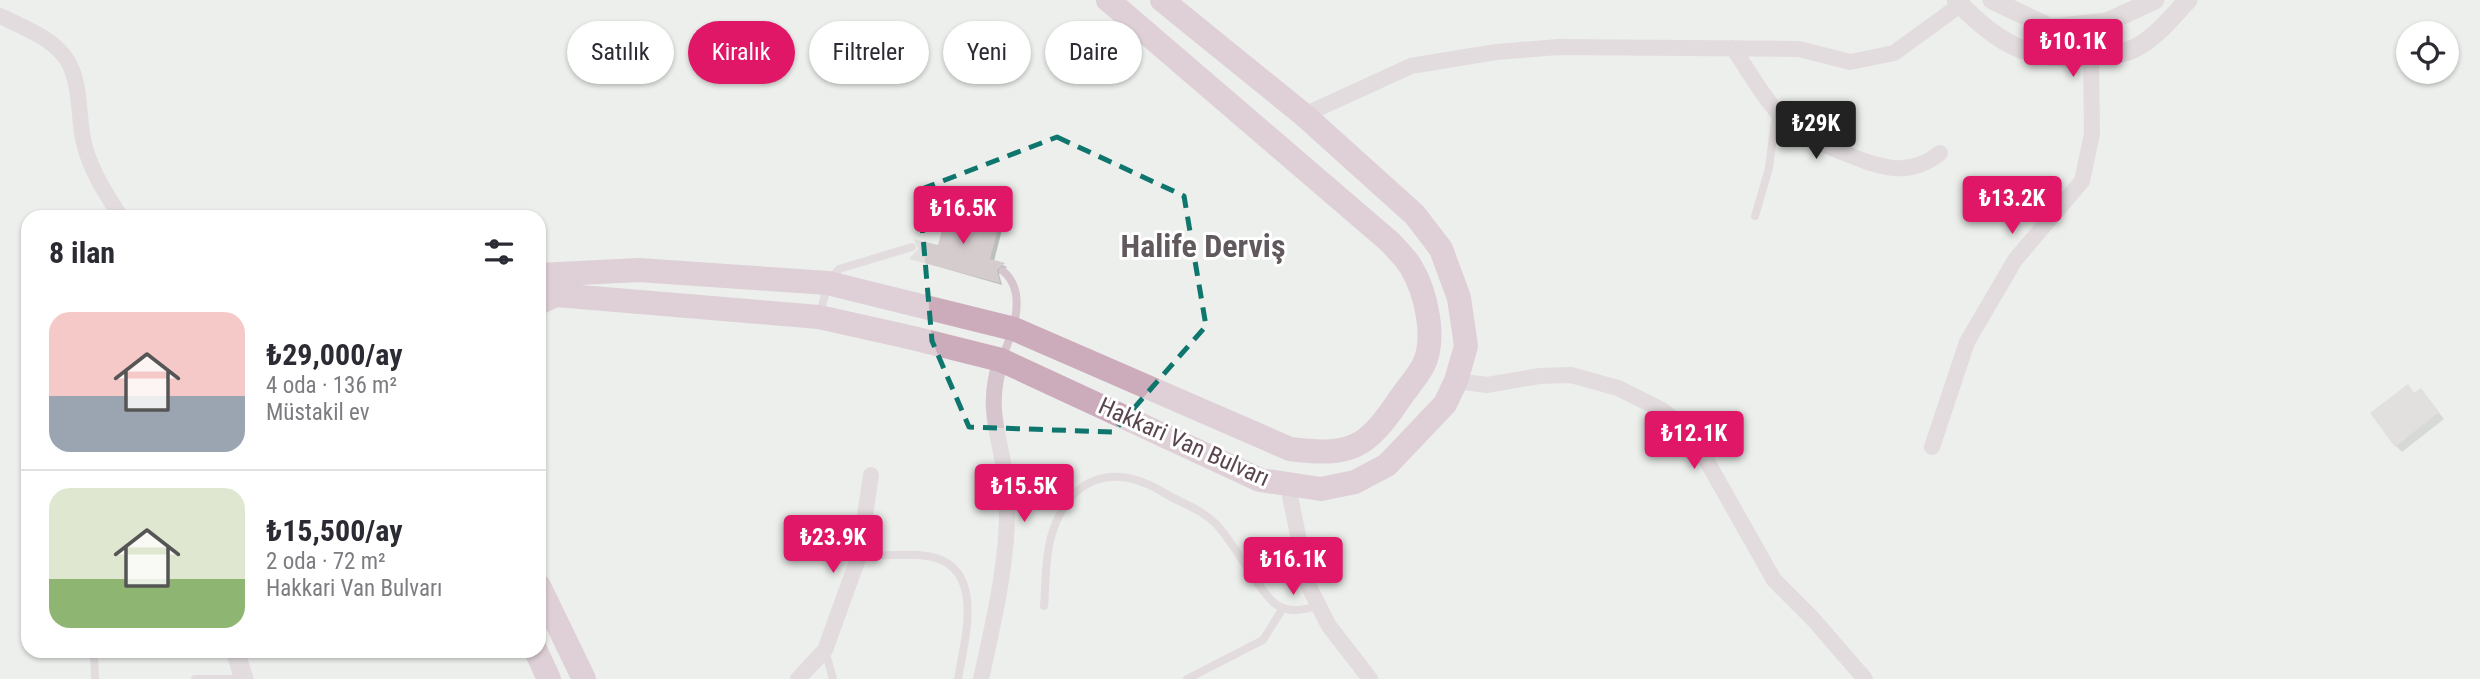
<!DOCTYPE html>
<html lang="tr">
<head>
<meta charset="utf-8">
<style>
	body { margin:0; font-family:"Roboto Condensed",sans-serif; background:#f2f2f3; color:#2b2b33; height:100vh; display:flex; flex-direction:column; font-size:26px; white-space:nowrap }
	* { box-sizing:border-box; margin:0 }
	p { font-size:23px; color:#7c7c81 }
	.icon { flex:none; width:38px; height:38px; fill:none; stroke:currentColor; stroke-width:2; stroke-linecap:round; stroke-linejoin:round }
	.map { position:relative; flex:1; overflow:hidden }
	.drawer { position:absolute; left:21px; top:210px; width:525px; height:448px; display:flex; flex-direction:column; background:#fff; border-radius:21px; box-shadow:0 2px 5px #0004 }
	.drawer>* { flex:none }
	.guide { position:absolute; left:567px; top:21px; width:665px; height:63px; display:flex; gap:14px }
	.buttons { position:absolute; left:2396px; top:21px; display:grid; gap:14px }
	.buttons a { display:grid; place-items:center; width:63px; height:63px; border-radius:50%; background:#fff; box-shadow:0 2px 5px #0004; font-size:35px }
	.price { position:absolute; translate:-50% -60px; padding:0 16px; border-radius:7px; background:#df1766; color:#fff; font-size:23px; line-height:46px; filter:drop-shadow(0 2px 4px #0008) }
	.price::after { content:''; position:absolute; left:50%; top:42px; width:21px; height:16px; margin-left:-10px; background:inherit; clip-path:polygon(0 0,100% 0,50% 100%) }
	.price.on { background:#222; color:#fff }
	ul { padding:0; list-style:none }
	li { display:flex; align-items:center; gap:21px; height:175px; padding:0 28px }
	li+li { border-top:2px solid #e1e1e2 }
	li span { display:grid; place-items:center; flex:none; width:196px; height:140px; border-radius:21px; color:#555 }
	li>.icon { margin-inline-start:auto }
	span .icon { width:84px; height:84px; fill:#fffc; stroke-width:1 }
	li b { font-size:30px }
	h2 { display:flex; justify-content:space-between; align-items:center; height:84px; padding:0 28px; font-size:30px }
	.chip { padding:0 24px; border-radius:32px; background:#fff; box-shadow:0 2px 5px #0004; font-size:24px; line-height:63px }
	.chip.on { background:#df1766; color:#fff }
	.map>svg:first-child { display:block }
	.shadow { fill:#0003 }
	.building { fill:#d5ccce }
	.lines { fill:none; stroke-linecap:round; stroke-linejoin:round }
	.service { stroke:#d7c5ce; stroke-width:8 }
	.minor { stroke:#d7c5ce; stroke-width:16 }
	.tertiary { stroke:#d7c5ce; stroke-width:19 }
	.primary { stroke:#ccabbb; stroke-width:24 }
	.marked { fill:none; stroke:#0f766e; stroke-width:5; stroke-dasharray:14 9; stroke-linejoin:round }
	.labels { text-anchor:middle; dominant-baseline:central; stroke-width:6; stroke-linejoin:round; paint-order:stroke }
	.street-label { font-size:24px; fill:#5a454f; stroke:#fff }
	.district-label { font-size:32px; font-weight:bold; fill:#61595d; stroke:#fff }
</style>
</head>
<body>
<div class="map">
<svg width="2480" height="679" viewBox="0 0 2480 679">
	<rect width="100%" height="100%" fill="#ecefec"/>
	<path class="shadow" d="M999,223L1003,226L994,261L1007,267L999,274L1002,285L912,259Z
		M2421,390L2444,419L2402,452L2396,446L2415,394Z"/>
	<path class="building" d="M948,208L1000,221L990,259L1005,263L997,270L1000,283L909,259L918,249L914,239L938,245Z
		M2408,384L2414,393L2421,388L2439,412L2395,447L2370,413Z"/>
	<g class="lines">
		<path class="service" d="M1755,216L1769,168L1776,113
			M820,314L828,283L839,269L912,247
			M1003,356C1013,331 1028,292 1003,271
			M859,556C880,556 917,552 936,558C985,573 964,642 958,679
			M1044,606C1046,584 1045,558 1051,537C1069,476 1113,461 1166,494C1183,504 1201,509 1216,524C1234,542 1260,594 1277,605C1291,613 1303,610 1318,606
			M825,650L833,679
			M94,651L95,679
			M195,679H244
			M1187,679L1263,640L1283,608"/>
		<path class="minor" d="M0,16C23,27 53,38 67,60C81,82 78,114 83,139C89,168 105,193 121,217
			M1733,48C1752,76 1769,108 1795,130C1805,139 1822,143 1834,149C1871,163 1904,182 1940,153
			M1304,115L1411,66L1496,52L1559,47L1799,49L1850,62L1894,53L1960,5
			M1456,381L1487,385L1539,376L1571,375L1618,388L1662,410L1691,433L1774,580L1813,619L1865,679
			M1932,447L1967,342L2015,260L2082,181L2092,134L2091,56L2086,25
			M1288,486L1308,585L1329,626L1370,679
			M798,679L825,650L859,556L871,475
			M981,679C994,620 1009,558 1007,498C1006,445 982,416 1001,360"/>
		<path class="tertiary" d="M1956,0C1999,46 2035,65 2099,55C2109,54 2122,54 2131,50C2154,40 2172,17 2188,0
			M1992,0L2051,28L2107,22L2155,0
			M235,651L244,679"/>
		<path class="primary" d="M539,275L639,270L828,283L1014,329L1290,449C1352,457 1367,448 1401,397C1408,387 1417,377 1423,366C1437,339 1426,292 1411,267C1406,258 1397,250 1390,242L1108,0
			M539,303L556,295L819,317L913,338L1001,360L1260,480L1321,489L1355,482L1387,465L1445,404L1456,381L1466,346L1459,298L1441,249L1415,215L1304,115L1162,0
			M539,586L584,679
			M536,651L549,679"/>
	</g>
	<path d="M0 0H2480V679H0ZM1057,137L1184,196L1206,326L1113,432L969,427L932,341L919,190Z" fill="#ecefec" fill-opacity=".55" fill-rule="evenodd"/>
	<path class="marked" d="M1057,137L1184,196L1206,326L1113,432L969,427L932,341L919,190Z"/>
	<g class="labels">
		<g class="street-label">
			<text transform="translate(1184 442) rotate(24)">Hakkari Van Bulvarı</text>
		</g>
		<g class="district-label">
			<text x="1203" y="246">Halife Derviş</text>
		</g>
	</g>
</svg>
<div class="buttons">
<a><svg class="icon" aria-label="locate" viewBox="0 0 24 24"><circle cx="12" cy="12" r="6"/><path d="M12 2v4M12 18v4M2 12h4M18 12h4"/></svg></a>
</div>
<b class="price" style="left:2073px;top:79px">₺10.1K</b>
<b class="price on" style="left:1816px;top:161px">₺29K</b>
<b class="price" style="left:2012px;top:236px">₺13.2K</b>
<b class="price" style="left:963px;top:246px">₺16.5K</b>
<b class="price" style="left:1694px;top:471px">₺12.1K</b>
<b class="price" style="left:1024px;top:524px">₺15.5K</b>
<b class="price" style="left:833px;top:575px">₺23.9K</b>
<b class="price" style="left:1293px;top:597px">₺16.1K</b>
<div class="guide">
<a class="chip">Satılık</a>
<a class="chip on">Kiralık</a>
<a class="chip">Filtreler</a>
<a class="chip">Yeni</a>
<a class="chip">Daire</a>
</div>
<section class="drawer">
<h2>8 ilan<svg class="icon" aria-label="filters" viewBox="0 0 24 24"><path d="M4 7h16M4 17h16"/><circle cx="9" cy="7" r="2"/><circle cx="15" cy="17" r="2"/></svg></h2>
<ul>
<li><span style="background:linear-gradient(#f6c9c9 60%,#9aa5b1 0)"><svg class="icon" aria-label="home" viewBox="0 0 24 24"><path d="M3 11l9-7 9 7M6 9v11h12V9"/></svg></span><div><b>₺29,000/ay</b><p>4 oda · 136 m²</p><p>Müstakil ev</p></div></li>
<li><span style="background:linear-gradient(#dfe7d0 65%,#8fb573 0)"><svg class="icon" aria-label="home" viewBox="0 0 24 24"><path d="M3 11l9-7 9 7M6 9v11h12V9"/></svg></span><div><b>₺15,500/ay</b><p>2 oda · 72 m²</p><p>Hakkari Van Bulvarı</p></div></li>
</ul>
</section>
</div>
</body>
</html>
